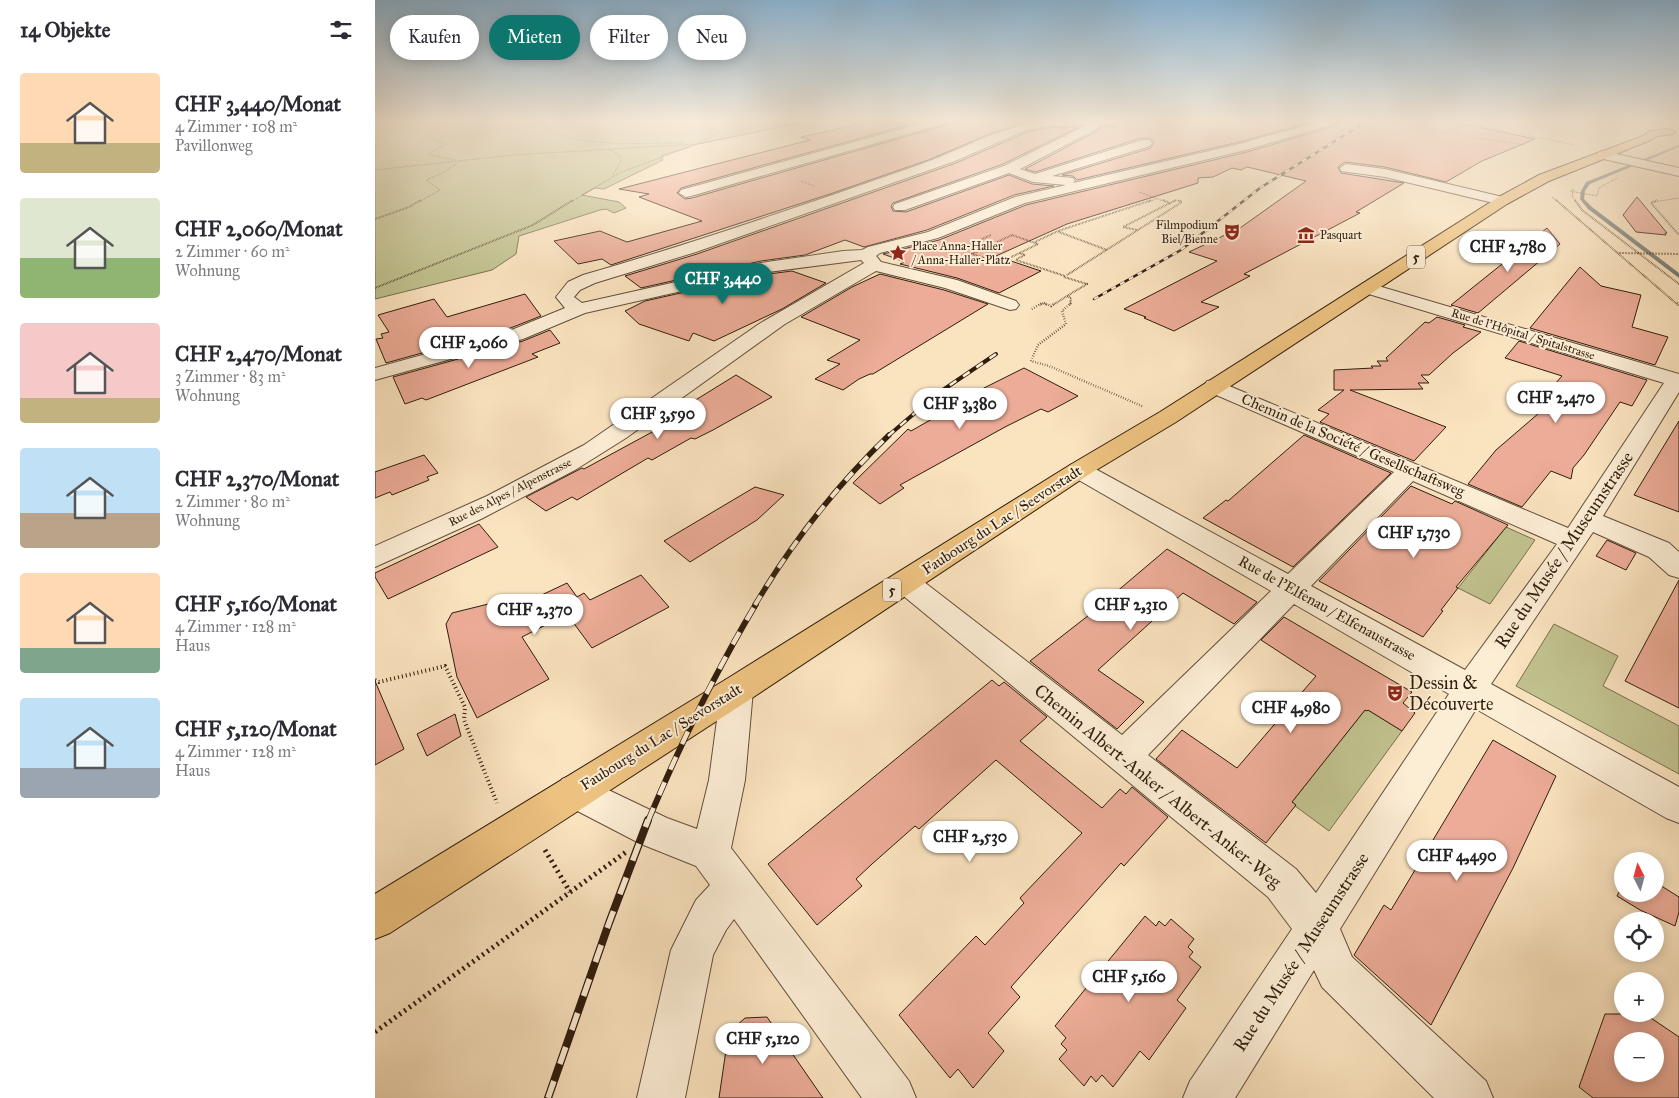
<!DOCTYPE html>
<html lang="de">
<head>
<meta charset="utf-8">
<style>
	body { margin:0; font-family:"IM FELL Great Primer",serif; background:#f7f7f7; color:#2b2b33; height:100vh; display:flex; flex-direction:column; font-size:19px; white-space:nowrap }
	* { box-sizing:border-box; margin:0 }
	p { font-size:16px; color:#7c7c81 }
	.icon { flex:none; width:28px; height:28px; fill:none; stroke:currentColor; stroke-width:2; stroke-linecap:round; stroke-linejoin:round }
	.map { position:relative; flex:1; overflow:hidden }
	.side { display:flex; flex-direction:column; background:#fff; width:375px }
	.side>* { flex:none }
	.guide { position:absolute; left:15px; top:15px; width:475px; height:45px; display:flex; gap:10px }
	.needle { width:32px; rotate:354deg }
	.controls { position:absolute; left:1239px; top:852px; display:grid; gap:10px }
	.controls a { display:grid; place-items:center; width:50px; height:50px; border-radius:50%; background:#fff; box-shadow:0 2px 12px #0003; font-size:25px }
	.price { position:absolute; translate:-50% -42px; padding:0 11px; border-radius:18px; background:#fff; color:#222; font-size:16px; line-height:32px; filter:drop-shadow(0 1px 2px #0008) }
	.price::after { content:''; position:absolute; left:50%; top:30px; width:15px; height:11px; margin-left:-8px; background:inherit; clip-path:polygon(0 0,100% 0,50% 100%) }
	.price.active { background:#0f766e; color:#fff }
	ul { padding:0; list-style:none }
	li { display:flex; align-items:center; gap:15px; height:125px; padding:0 20px }
	li span { display:grid; place-items:center; flex:none; width:140px; height:100px; border-radius:5px; color:#555 }
	li>.icon { margin-inline-start:auto }
	span .icon { width:60px; height:60px; fill:#fffc; stroke-width:1 }
	li b { font-size:21px }
	h2 { display:flex; justify-content:space-between; align-items:center; height:60px; padding:0 20px; font-size:21px }
	.chip { padding:0 18px; border-radius:22px; background:#fff; box-shadow:0 2px 12px #0003; font-size:18px; line-height:45px }
	.chip.active { background:#0f766e; color:#fff }
	main { display:flex; flex:1; min-height:0 }
	.map>svg:first-child { display:block }
	.green { fill:#c1c390; stroke:#78704e }
	.lines { fill:none; stroke-linecap:round; stroke-linejoin:round }
	.stream { fill:#757c77; fill-rule:evenodd }
	.building { fill:#ecac97; stroke:#301d0d; fill-rule:evenodd }
	.minor-casing { stroke:#624e3a; stroke-width:2 }
	.major-casing { stroke:#301d0d; stroke-width:2 }
	.path-far4 { stroke:#301d0d; stroke-width:1; stroke-dasharray:0.5 1; stroke-linecap:butt }
	.path-far3 { stroke:#301d0d; stroke-width:2; stroke-dasharray:0.5 1; stroke-linecap:butt }
	.path-far2 { stroke:#301d0d; stroke-width:2.5; stroke-dasharray:0.5 2; stroke-linecap:butt }
	.path-far1 { stroke:#301d0d; stroke-width:4; stroke-dasharray:1 3; stroke-linecap:butt }
	.path { stroke:#301d0d; stroke-width:5; stroke-dasharray:2 4; stroke-linecap:butt }
	.minor { fill:#fcedd5; fill-rule:evenodd }
	.major { fill:#edc280; fill-rule:evenodd }
	.rail-far4-casing { stroke:#301d0d; stroke-width:2.5 }
	.rail-far3-casing { stroke:#301d0d; stroke-width:4 }
	.rail-far2-casing { stroke:#301d0d; stroke-width:5.5 }
	.rail-far1-casing { stroke:#301d0d; stroke-width:6 }
	.rail-casing { stroke:#301d0d; stroke-width:8 }
	.rail-far4 { stroke:#fcedd5; stroke-width:2; stroke-dasharray:5; stroke-linecap:butt }
	.rail-far3 { stroke:#fcedd5; stroke-width:2.5; stroke-dasharray:8; stroke-linecap:butt }
	.rail-far2 { stroke:#fcedd5; stroke-width:4; stroke-dasharray:11; stroke-linecap:butt }
	.rail-far1 { stroke:#fcedd5; stroke-width:4.5; stroke-dasharray:14; stroke-linecap:butt }
	.rail { stroke:#fcedd5; stroke-width:5.5; stroke-dasharray:18; stroke-linecap:butt }
	.labels { text-anchor:middle; dominant-baseline:central; stroke-width:4; stroke-linejoin:round; paint-order:stroke }
	.far-poi-label { font-size:12px; fill:#301d0d; stroke:#fcedd5; text-anchor:start }
	.far-street-label { font-size:12px; fill:#301d0d; stroke:#fcedd5 }
	.shield { fill:#fcedd5; stroke:#6d5b49; stroke-width:1 }
	.shield-label { font-size:14px; font-weight:bold; fill:#301d0d }
	.street-label { font-size:15px; fill:#301d0d; stroke:#fcedd5 }
	.near-street-label { font-size:18px; fill:#301d0d; stroke:#fcedd5 }
	.near-poi-label { font-size:18px; fill:#301d0d; stroke:#fcedd5; text-anchor:start }
</style>
</head>
<body>
<main>
<section class="side">
<h2>14 Objekte<svg class="icon" aria-label="filters" viewBox="0 0 24 24"><path d="M4 7h16M4 17h16"/><circle cx="9" cy="7" r="2"/><circle cx="15" cy="17" r="2"/></svg></h2>
<ul>
<li><span style="background:linear-gradient(#ffd9b3 70%,#c2b280 0)"><svg class="icon" aria-label="home" viewBox="0 0 24 24"><path d="M3 11l9-7 9 7M6 9v11h12V9"/></svg></span><div><b>CHF 3,440/Monat</b><p>4 Zimmer · 108 m²</p><p>Pavillonweg</p></div></li>
<li><span style="background:linear-gradient(#dfe7d0 60%,#8fb573 0)"><svg class="icon" aria-label="home" viewBox="0 0 24 24"><path d="M3 11l9-7 9 7M6 9v11h12V9"/></svg></span><div><b>CHF 2,060/Monat</b><p>2 Zimmer · 60 m²</p><p>Wohnung</p></div></li>
<li><span style="background:linear-gradient(#f6c9c9 75%,#c2b280 0)"><svg class="icon" aria-label="home" viewBox="0 0 24 24"><path d="M3 11l9-7 9 7M6 9v11h12V9"/></svg></span><div><b>CHF 2,470/Monat</b><p>3 Zimmer · 83 m²</p><p>Wohnung</p></div></li>
<li><span style="background:linear-gradient(#bfe0f5 65%,#b9a48a 0)"><svg class="icon" aria-label="home" viewBox="0 0 24 24"><path d="M3 11l9-7 9 7M6 9v11h12V9"/></svg></span><div><b>CHF 2,370/Monat</b><p>2 Zimmer · 80 m²</p><p>Wohnung</p></div></li>
<li><span style="background:linear-gradient(#ffd9b3 75%,#7fa58c 0)"><svg class="icon" aria-label="home" viewBox="0 0 24 24"><path d="M3 11l9-7 9 7M6 9v11h12V9"/></svg></span><div><b>CHF 5,160/Monat</b><p>4 Zimmer · 128 m²</p><p>Haus</p></div></li>
<li><span style="background:linear-gradient(#bfe0f5 70%,#9aa5b1 0)"><svg class="icon" aria-label="home" viewBox="0 0 24 24"><path d="M3 11l9-7 9 7M6 9v11h12V9"/></svg></span><div><b>CHF 5,120/Monat</b><p>4 Zimmer · 128 m²</p><p>Haus</p></div></li>
</ul>
</section>
<div class="map">
<svg width="1304" height="1098" viewBox="0 0 1304 1098">
	<rect width="100%" height="100%" fill="#fae3bf"/>
	<filter id="stains"><feTurbulence type="fractalNoise" baseFrequency=".004" numOctaves="4"/><feColorMatrix values="0 0 0 0 .2 0 0 0 0 .09 0 0 0 0 .02 0 0 0 .5 -.17"/></filter>
	<radialGradient id="worn" r=".72"><stop offset=".6" stop-color="#630" stop-opacity="0"/><stop offset="1" stop-color="#630" stop-opacity=".3"/></radialGradient>
	<path class="green" d="M0,121H435L323,144L286,156L288,160L229,189L220,188L207,195L244,202L251,208L239,213L231,209L225,210L144,236L141,254L117,270L0,299Z
		M1131,527L1160,540L1115,604L1083,588Z
		M1179,624L1243,656L1228,686L1304,726V774L1141,686Z
		M990,710H993L1027,731L954,831L920,806L921,805L917,802Z"/>
	<g class="lines">
		<path class="stream" d="M1304,145V147L1215,184L1210,191L1209,199L1217,207L1304,273V278L1213,209L1205,199L1206,191L1211,182Z"/>
	</g>
	<path class="building" d="M500,121H518L533,125L306,188L302,193L310,199L317,198L585,121H657L617,133L553,160L455,194L236,265L227,259L203,264L179,241L225,231L252,242L327,221L264,197L274,194L244,189L435,140L426,137Z
		M747,121H941L864,142L702,180L698,176L687,175L776,148L779,142L775,138H766L660,172L650,169L724,130L725,127L740,126Z
		M966,121H1076L1160,139L1107,161L1071,182L1010,167L970,162L963,167L966,173L1029,183L981,212L985,213L869,274L875,276L826,302L844,307L799,331L769,318L771,317L749,309L842,261L814,252L865,228L931,181L872,167L866,170L857,168L838,177L823,178V183L692,224L621,256L666,271L624,293L582,278L525,264L530,262L508,254L564,240L651,205L872,152L963,125Z
		M704,127L628,164L518,203L516,206L518,211L531,212L634,175L657,184L679,186L639,195L552,230L489,247L470,240L430,255L386,261L266,288L250,276L322,254L581,163L652,132L673,128Z
		M1262,197L1292,233H1290L1291,235L1261,232L1248,215Z
		M1172,228L1185,244L1103,313L1076,305Z
		M1205,267L1226,286L1266,295L1257,327L1293,337L1280,365L1155,328Z
		M417,271L451,283L407,309L339,341L318,333L314,341L264,324L250,311L270,301L386,275Z
		M505,274L569,290L613,304L498,374H495L484,379L468,390L440,379L465,364L452,360L485,340L426,317L477,287Z
		M150,294L166,316L133,329L11,363L1,339L8,338L6,334L14,332L3,315L59,299L72,317Z
		M1062,317L1090,325L1088,327L1106,332L1078,353L1054,375H1046L1054,383H1043L1048,389L975,390L1071,427L1039,461L945,422L954,414L943,410L969,390H959V370L998,368L996,366H1006L1002,361H1013L1011,358L1050,322L1054,323Z
		M175,330L185,343L157,354L163,357L51,400L47,398L30,404L18,377L148,341Z
		M1144,341L1272,380L1257,406L1245,402L1209,455L1198,468L1196,479L1176,471L1147,507L1093,484L1121,450L1171,407L1162,404L1187,376L1130,358Z
		M649,368L703,396L673,412L666,409L630,427L525,485L529,488L505,504L478,483L533,429L536,431L601,394L599,393Z
		M361,375L397,397L338,430L320,439L316,438L277,460L273,458L202,500L197,497L171,511L151,497L207,468L209,469L290,425L285,422Z
		M1304,421V512L1259,495Z
		M929,435L1016,473L918,567L828,518L851,500L853,501Z
		M49,455L63,473L52,477L54,480L17,495L15,492L0,498V472Z
		M1036,486L1077,504L1080,501L1133,525L1081,587L1083,588L1066,610L1068,611L1048,637L944,581Z
		M380,487L409,495L382,520L315,562L289,541Z
		M104,524L123,547L13,599L0,577V573Z
		M1232,540L1261,553L1251,570L1221,556Z
		M792,549L882,602L859,624L808,593L723,670L769,702L742,729L655,661L714,615Z
		M266,575L294,607L217,648L192,614L147,637L174,679L102,718L82,677L71,624L77,613L150,595L154,601L192,583L202,597L209,593L215,600Z
		M1304,580V708L1250,681Z
		M909,617L1037,692L1028,703L1040,713L1027,731L993,710L992,711L990,710L917,802L921,805L891,843L781,759L807,730L862,768L941,676L886,640Z
		M617,680L624,686L629,682L672,717L645,741L727,808L745,789L751,794L757,787L793,817L749,866L746,863L636,987L645,997L613,1033L629,1051L598,1088L583,1069L575,1078L524,1015L601,936L610,945L649,903L645,898L707,833L621,760L544,829L540,826L497,864L481,879L487,886L442,925L393,864Z
		M0,681L29,749L0,765Z
		M80,714L86,736L52,756L42,734Z
		M1118,740L1181,776L1138,868L1056,1025L979,955L1009,905L1016,910Z
		M1280,882L1304,897V912L1300,926L1265,910L1242,896L1248,884V894H1280Z
		M770,916L781,926L784,921L790,926L796,919L819,939L813,947L818,952L814,957L826,967L802,1000L811,1008L774,1060L765,1051L738,1087L727,1075L721,1082L716,1076L709,1086L684,1059L692,1050L686,1044L691,1038L680,1026Z
		M1230,1014H1270L1304,1037V1098H1218L1204,1087ZM1248,1041H1280V1074H1248Z
		M392,1017L448,1098H344L351,1050L356,1045L360,1027L370,1018Z"/>
	<g class="lines">
		<g class="minor-casing">
			<path id="minor" d="M555,121H573L571,123L316,196L311,197L304,193L306,190Z
				M666,121H745L739,124L724,125L723,128L645,169L660,174L767,140H775L777,143L775,146L677,176L698,178L700,181L698,183L864,144L947,121H964L962,123L871,150L650,203L563,238L505,253L501,256L506,262L582,280L641,301L644,305L641,309L635,310L570,288L501,271L410,324L251,438L200,470L106,519L0,567V546L112,496L209,445L384,324L489,263L486,260L386,273L210,313L148,339L0,380V368L134,331L190,308L181,297L193,282L208,275C319,243 429,205 538,167C580,153 624,127 666,121ZM712,125L629,166L520,204L518,207L520,210H530L634,173L658,182L691,185L640,197L553,232L493,247L487,250L468,251L386,263L207,303L199,297L205,290L220,283L321,252L580,161L651,130L673,126Z
				M1228,151L1304,168V176L1224,158L1222,155L1224,152Z
				M971,164L1010,169L1132,198L1134,201L1132,204L1127,205L1010,177L966,171L965,168Z
				M993,283L1304,374V392L1228,516L1294,543L1304,552V578L1294,575L1274,557L1218,532L1116,684L1304,787V823L1291,818L1101,709L965,929L977,957L1111,1081L1118,1098H1059L947,987L939,970L860,1098H808L815,1081L917,929L893,897L520,589L516,582L520,575L530,572L540,575L747,735L896,591L695,475L692,470L695,465L704,463L713,465L913,574L1019,472L832,391L829,386L832,381L840,380L1193,528L1289,383L987,292L984,288L987,284ZM1038,481L1182,544L1090,670L936,586ZM919,604L1074,694L941,893L921,869L773,755Z
				M362,677L374,680L378,690L370,780L356,848L534,1081L541,1098H487L359,919L351,930L338,955L310,1098H262L296,950L321,900L335,885L321,866L266,844L187,803L182,791L187,779L200,774L292,818L322,829L334,780L346,690L350,680Z"/>
		</g>
		<g class="major-casing">
			<path id="major" d="M1294,129L1300,132L1298,134L1282,136L1276,140L1174,181L1132,204L801,422L713,475L374,700L15,933L0,939V894L350,680L695,465L785,412L1122,198L1164,175L1268,136L1275,131Z"/>
		</g>
		<path class="path-far4" d="M73,121L53,135L61,141L72,144L56,152L54,155L81,160
			M163,121C194,151 269,142 310,143
			M1019,121L1071,131L1089,127L1088,124L1081,122L1084,121
			M1096,123L1135,132
			M1055,129L1069,133H1086
			M1075,129L1088,125
			M1146,134L1200,145
			M1095,137L1150,145
			M325,142L369,121
			M235,150L243,154L247,159L238,175
			M0,170L138,155L323,144L435,121
			M426,181L439,186
			M1198,189L1197,196L1201,202
			M1195,191L1222,196L1224,188L1242,178
			M764,192L791,202
			M1177,197L1183,202
			M44,202L65,190L51,180L68,173L85,161
			M196,202L244,173L317,146
			M773,202L781,199
			M798,202L802,200L806,202
			M1279,202L1304,198"/>
		<path class="path-far3" d="M788,200L795,203L801,200
			M1181,200L1303,305
			M1200,200L1207,210L1304,284
			M1282,200L1276,203L1304,235
			M0,219L34,207L46,200
			M762,230L748,227L795,203
			M684,232L732,250
			M637,235L663,244L624,263L597,254Z
			M660,242L683,231L777,200
			M585,246L590,247L616,235
			M1244,253L1304,254
			M642,259L650,255L645,253
			M641,260L690,276
			M692,275L807,202L803,200
			M689,277L712,284L692,296L696,298L695,305
			M0,288L158,225L198,200
			M665,305L668,303L672,305
			M678,305L692,296"/>
		<path class="path-far2" d="M669,303L676,306L680,303
			M696,303L687,311L691,324L663,345L656,361L674,366L767,406
			M1302,303L1304,305
			M657,309L667,303"/>
		<path class="path-far1" d="M0,680L4,682L70,666L90,707L89,720L122,803"/>
		<path class="path" d="M170,850L195,892
			M0,1032L251,852"/>
		<use href="#minor" class="minor"/>
		<use href="#major" class="major"/>
		<g class="rail-far4-casing">
			<path id="rail-far4" d="M719,299L806,250L885,188L992,121"/>
		</g>
		<g class="rail-far3-casing">
			<path id="rail-far3" d="M513,436L562,394L621,354"/>
		</g>
		<g class="rail-far2-casing">
			<path id="rail-far2" d="M380,605C416,544 463,484 514,435"/>
		</g>
		<g class="rail-far1-casing">
			<path id="rail-far1" d="M273,821C305,745 338,676 381,604"/>
		</g>
		<g class="rail-casing">
			<path id="rail" d="M173,1098L234,923L273,820"/>
		</g>
		<use href="#rail-far4" class="rail-far4"/>
		<use href="#rail-far3" class="rail-far3"/>
		<use href="#rail-far2" class="rail-far2"/>
		<use href="#rail-far1" class="rail-far1"/>
		<use href="#rail" class="rail"/>
	</g>
	<linearGradient id="sky" x2="0" y2="1"><stop stop-color="#8cb7d7"/><stop offset="0.44" stop-color="#fdf2e2"/><stop offset="1" stop-color="#fdf2e2" stop-opacity="0"/></linearGradient>
	<rect width="1304" height="274" fill="url(#sky)"/>
	<defs>
		<g id="theatre-bare" transform="scale(1.35)"><path d="M-5-5.5Q0-4 5-5.5V0Q5 5 0 6Q-5 5-5 0ZM-3.3-2.5H-1v1.5H-3.3ZM1-2.5H3.3v1.5H1ZM-2.8 1Q0 5.5 2.8 1Z" fill="#8f2418" stroke="#fcedd5" stroke-width="2.5" paint-order="stroke"/></g>
		<g id="museum-bare" transform="scale(1.35)"><path d="M0-6L6-3V-2H-6V-3ZM-5-1h2V3h-2ZM-1-1h2V3h-2ZM3-1h2V3H3ZM-6 4H6V6H-6Z" fill="#8f2418" stroke="#fcedd5" stroke-width="2.5" paint-order="stroke"/></g>
		<g id="sight-bare" transform="scale(1.35)"><path d="M0-6L1.8-2.2L6-1.7L2.9 1.2L3.7 5.4L0 3.3L-3.7 5.4L-2.9 1.2L-6-1.7L-1.8-2.2Z" fill="#8f2418" stroke="#fcedd5" stroke-width="2.5" paint-order="stroke"/></g>
	</defs>
	<g fill-rule="evenodd">
		<use href="#theatre-bare" x="857" y="232"/>
		<use href="#museum-bare" x="931" y="235"/>
		<use href="#sight-bare" x="523" y="253"/>
		<use href="#theatre-bare" x="1020" y="693"/>
	</g>
	<g class="labels">
		<g class="far-poi-label">
			<text x="843" y="225" text-anchor="end">Filmpodium<tspan x="843" dy="14">Biel/Bienne</tspan></text>
			<text x="945" y="235">Pasquart</text>
			<text x="537" y="246">Place Anna-Haller<tspan x="537" dy="14">/ Anna-Haller-Platz</tspan></text>
		</g>
		<g class="far-street-label">
			<text transform="translate(1148 334) rotate(17)">Rue de l'Hôpital / Spitalstrasse</text>
			<text transform="translate(135 492) rotate(-27)">Rue des Alpes / Alpenstrasse</text>
		</g>
		<g class="shield">
			<rect x="1032" y="245.5" width="18" height="23" rx="4"/>
			<rect x="508" y="578.5" width="18" height="23" rx="4"/>
		</g>
		<g class="shield-label">
			<text x="1041" y="257">5</text>
			<text x="517" y="590">5</text>
		</g>
		<g class="street-label">
			<text transform="translate(978 445) rotate(23)">Chemin de la Société / Gesellschaftsweg</text>
			<text transform="translate(627 520) rotate(-33)">Faubourg du Lac / Seevorstadt</text>
			<text transform="translate(952 608) rotate(29)">Rue de l'Elfenau / Elfenaustrasse</text>
			<text transform="translate(286 737) rotate(-32)">Faubourg du Lac / Seevorstadt</text>
		</g>
		<g class="near-street-label">
			<text transform="translate(1189 550) rotate(-56)">Rue du Musée / Museumstrasse</text>
			<text transform="translate(783 786) rotate(39)">Chemin Albert-Anker / Albert-Anker-Weg</text>
			<text transform="translate(926 952) rotate(-57)">Rue du Musée / Museumstrasse</text>
		</g>
		<g class="near-poi-label">
			<text x="1034" y="683">Dessin &amp;<tspan x="1034" dy="21">Découverte</tspan></text>
		</g>
	</g>
	<rect width="100%" height="100%" filter="url(#stains)"/>
	<rect width="100%" height="100%" fill="url(#worn)"/>
</svg>
<div class="controls">
<a><svg class="needle" viewBox="-14 -14 28 28"><path d="M0-13l5 13h-10z" fill="#e53935"/><path d="M0 13l5-13h-10z" fill="#7c7c81"/></svg></a>
<a><svg class="icon" aria-label="locate" viewBox="0 0 24 24"><circle cx="12" cy="12" r="6"/><path d="M12 2v4M12 18v4M2 12h4M18 12h4"/></svg></a>
<a>+</a>
<a>−</a>
</div>
<b class="price" style="left:1133px;top:273px">CHF 2,780</b>
<b class="price active" style="left:348px;top:305px">CHF 3,440</b>
<b class="price" style="left:94px;top:369px">CHF 2,060</b>
<b class="price" style="left:1181px;top:424px">CHF 2,470</b>
<b class="price" style="left:585px;top:430px">CHF 3,380</b>
<b class="price" style="left:283px;top:440px">CHF 3,590</b>
<b class="price" style="left:1039px;top:559px">CHF 1,730</b>
<b class="price" style="left:756px;top:631px">CHF 2,310</b>
<b class="price" style="left:160px;top:636px">CHF 2,370</b>
<b class="price" style="left:916px;top:734px">CHF 4,980</b>
<b class="price" style="left:595px;top:863px">CHF 2,530</b>
<b class="price" style="left:1082px;top:882px">CHF 4,490</b>
<b class="price" style="left:754px;top:1003px">CHF 5,160</b>
<b class="price" style="left:388px;top:1065px">CHF 5,120</b>
<div class="guide">
<a class="chip">Kaufen</a>
<a class="chip active">Mieten</a>
<a class="chip">Filter</a>
<a class="chip">Neu</a>
</div>
</div>
</main>
</body>
</html>
